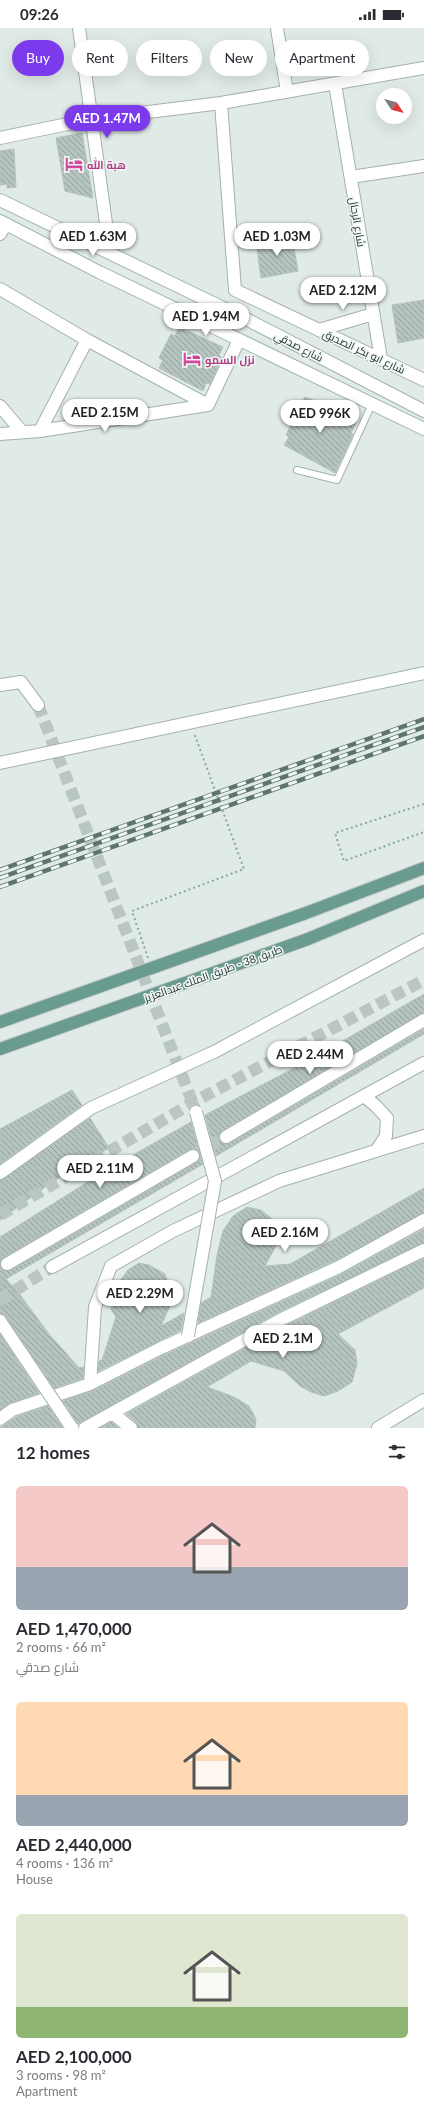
<!DOCTYPE html>
<html lang="en">
<head>
<meta charset="utf-8">
<style>
	body { margin:0; font-family:Lato,Cairo,sans-serif; background:#f7f7f7; color:#2b2b33; height:100vh; display:flex; flex-direction:column; font-size:15px; white-space:nowrap }
	* { box-sizing:border-box; margin:0 }
	p { font-size:13px; color:#7c7c81 }
	.icon { flex:none; width:22px; height:22px; fill:none; stroke:currentColor; stroke-width:2; stroke-linecap:round; stroke-linejoin:round }
	.map { position:relative; height:1400px; overflow:hidden }
	.side { display:flex; flex-direction:column; background:#fff; flex:1 }
	.side>* { flex:none }
	.hud { position:absolute; left:12px; top:12px; width:400px; height:36px; display:flex; gap:8px }
	.needle { width:26px; rotate:125deg }
	.controls { position:absolute; left:376px; top:60px; display:grid; gap:8px }
	.controls a { display:grid; place-items:center; width:36px; height:36px; border-radius:50%; background:#fff; box-shadow:0 4px 16px #0002; font-size:20px }
	.price { position:absolute; translate:-50% -34px; padding:0 9px; border-radius:14px; background:#fff; color:#222; font-size:13px; line-height:26px; filter:drop-shadow(0 1px 2px #0008) }
	.price::after { content:''; position:absolute; left:50%; top:24px; width:12px; height:9px; margin-left:-6px; background:inherit; clip-path:polygon(0 0,100% 0,50% 100%) }
	.price.current { background:#7c3aed; color:#fff }
	ul { padding:0; list-style:none }
	li { display:grid; align-content:center; gap:8px; height:212px; padding:0 16px }
	li span { display:grid; place-items:center; height:124px; border-radius:6px; color:#555 }
	li>.icon { margin-inline-start:auto }
	span .icon { width:72px; height:72px; fill:#fffc; stroke-width:1 }
	li b { font-size:17px }
	h2 { display:flex; justify-content:space-between; align-items:center; height:48px; padding:0 16px; font-size:17px }
	.pill { padding:0 14px; border-radius:18px; background:#fff; box-shadow:0 4px 16px #0002; font-size:14px; line-height:36px }
	.pill.current { background:#7c3aed; color:#fff }
	.status { display:flex; justify-content:space-between; align-items:center; height:28px; padding:0 20px; background:#fff; direction:ltr }
	.status svg { height:11px; fill:currentColor }
	.map>svg:first-child { display:block }
	.building { fill:url(#building-back-hatch); stroke:#b4c2bd }
	.lines { fill:none; stroke-linecap:round; stroke-linejoin:round }
	.street-tunnel { stroke:#bac6c2; stroke-width:12; stroke-dasharray:12 6; stroke-linecap:butt }
	.lane-casing { stroke:#a4b1ad; stroke-width:8 }
	.street-casing { stroke:#a4b1ad; stroke-width:14 }
	.secondary-casing { stroke:#a1b4ae; stroke-width:14 }
	.primary-casing { stroke:#c1c7c6; stroke-width:14 }
	.path { stroke:#84aaa0; stroke-width:2; stroke-dasharray:2 3; stroke-linecap:butt }
	.lane { stroke:#fff; stroke-width:6 }
	.street { stroke:#fff; stroke-width:12 }
	.secondary { stroke:#fff; stroke-width:12 }
	.primary { stroke:#699b91; stroke-width:12 }
	.rail-casing { stroke:#5d746f; stroke-width:4.5 }
	.rail { stroke:#f0f7f4; stroke-width:3; stroke-dasharray:9; stroke-linecap:butt }
	.street-bridge-casing { stroke:#a4b1ad; stroke-width:14; stroke-linecap:butt }
	.street-bridge { stroke:#fff; stroke-width:12 }
	.labels { text-anchor:middle; dominant-baseline:central; stroke-width:3; stroke-linejoin:round; paint-order:stroke }
	.hotel-label { font-size:11px; font-weight:bold; fill:#b23c85; stroke:#f0f7f4; text-anchor:start }
	.street-label { font-size:11px; fill:#233834; stroke:#f0f7f4 }
</style>
</head>
<body>
<div class="status"><b>09:26</b><svg viewBox="0 0 49 12"><path d="M0 12V9h3v3zM5 12V6h3v6zM10 12V3h3v9zM15 12V0h3v12zM26 1h20v11H26zM47 4h2v5h-2z"/></svg></div>
<div class="map">
<svg width="424" height="1400" viewBox="0 0 424 1400">
	<defs>
		<pattern id="building-back-hatch" width="6" height="6" patternUnits="userSpaceOnUse"><rect width="6" height="6" fill="#b6c4bf"/><path d="M-1 5l2 2M0 0l6 6M5-1l2 2" fill="none" stroke="#94a09c"/></pattern>
	</defs>
	<rect width="100%" height="100%" fill="#e0eae6"/>
	<path class="building" d="M82,105L93,170L65,163L56,110Z
		M14,121L16,159L7,160V156L0,157V123Z
		M292,208L298,243L261,250L256,214Z
		M424,272V310L398,315L392,277Z
		M179,299L223,319L219,327L222,330L210,356L206,355L203,363L159,340L163,332L159,330L171,306L175,308Z
		M305,369L334,380L348,388L346,390L356,395L351,405L353,406L335,445L284,417L289,409L286,407Z
		M424,966V985L222,1103L219,1106V1112L223,1116L230,1115L424,1001V1006L216,1128L205,1087L315,1029Z
		M72,1062L82,1077L0,1136V1101Z
		M90,1090L109,1120L52,1154L0,1192V1152Z
		M191,1094L199,1124L193,1121L189,1122L3,1230L0,1234V1209L110,1140Z
		M200,1128L203,1136L6,1251L20,1267L49,1306L79,1340L84,1339L83,1350L54,1360L6,1289L0,1286V1238L4,1243L11,1242L197,1134Z
		M424,1160V1185L336,1232L198,1295L201,1275L211,1269L217,1227L223,1203L233,1188L247,1179L261,1182L272,1191L278,1214L265,1238L290,1236Z
		M424,1201V1215L277,1285L78,1396L63,1373L93,1363L164,1327L342,1246Z
		M424,1230V1260L338,1306L355,1322L357,1336L352,1354L338,1363L324,1368L311,1364L300,1358L284,1343L251,1333L207,1359L234,1369L249,1378L256,1391L255,1400H138L136,1394L126,1386L283,1299Z
		M139,1235L149,1237L165,1246L173,1271L161,1298L184,1285L181,1302L98,1343L99,1333L102,1332L116,1289L111,1281L116,1258L128,1242Z
		M0,1306L39,1365L10,1375L0,1382Z
		M48,1378L63,1400H0L16,1389Z
		M111,1394L119,1400H100Z"/>
	<g class="lines">
		<path class="street-tunnel" d="M38,677L195,1081
			M193,1128L226,1109
			M0,1187L201,1070L424,952
			M0,1272L52,1239"/>
		<g class="lane-casing">
			<path id="lane" d="M297,442L337,452L372,376"/>
		</g>
		<g class="street-casing">
			<path id="street" d="M79,0L108,210V224
				M277,0L287,64
				M335,56L381,331
				M221,75L235,262L424,352
				M0,110L92,91L221,75L424,40
				M351,149L424,138
				M0,206L6,196
				M0,261L87,312L208,377
				M319,302L373,286
				M208,377L239,312
				M0,378L22,404
				M40,403L87,312
				M0,406L40,403L208,377
				M0,657L21,654L38,677
				M0,735L424,645
				M364,1068L376,1078L387,1090L386,1108L376,1123
				M226,1109L424,992
				M0,1145L91,1080L214,1024L424,912
				M7,1236L193,1128
				M52,1239L424,1035
				M90,1356L95,1279L111,1238L173,1203L279,1153L424,1108
				M112,1385L131,1400
				M0,1391L12,1382L90,1356L161,1320L339,1239L424,1192
				M85,1400L280,1292L424,1222
				M378,1400L424,1372"/>
		</g>
		<g class="secondary-casing">
			<path id="secondary" d="M0,172L248,292L424,383
				M0,193L99,244L424,401"/>
		</g>
		<g class="primary-casing">
			<path id="primary" d="M0,994L306,885L424,840
				M0,1021L308,911L424,863"/>
		</g>
		<path class="path" d="M424,776L335,805L344,833L424,804
			M148,930L132,883L244,841L194,705"/>
		<use href="#lane" class="lane"/>
		<use href="#street" class="street"/>
		<use href="#secondary" class="secondary"/>
		<use href="#primary" class="primary"/>
		<g class="rail-casing">
			<path id="rail" d="M0,842L424,691
				M0,850L424,699
				M0,859L424,708"/>
		</g>
		<use href="#rail" class="rail"/>
		<g class="street-bridge-casing">
			<path id="street-bridge" d="M0,1293L72,1400
				M188,1308L215,1153L196,1084"/>
		</g>
		<use href="#street-bridge" class="street-bridge"/>
	</g>
	<defs>
		<g id="hotel-bare" transform="scale(1.38)"><path d="M-6-4.5h1.5V1H6V5H4.5V3h-9V5H-6ZM-4 0a1.8 1.8 0 1 1 3.6 0ZM.5 0V-2.5h3Q6-2.5 6 0Z" fill="#d1479c" stroke="#f0f7f4" stroke-width="2.5" paint-order="stroke"/></g>
	</defs>
	<g fill-rule="evenodd">
		<use href="#hotel-bare" x="74" y="136"/>
		<use href="#hotel-bare" x="192" y="331"/>
	</g>
	<g class="labels">
		<g class="hotel-label">
			<text x="87" y="136">هبة الله</text>
			<text x="205" y="331">نزل السمو</text>
		</g>
		<g class="street-label">
			<text transform="translate(358 194) rotate(80)">شارع الرجال</text>
			<text transform="translate(299 318) rotate(27)">شارع صدقي</text>
			<text transform="translate(364 323) rotate(25)">شارع ابو بكر الصديق</text>
			<text transform="translate(213 945) rotate(-20)">طريق 38 - طريق الملك عبدالعزيز</text>
		</g>
	</g>
</svg>
<div class="controls">
<a><svg class="needle" viewBox="-14 -14 28 28"><path d="M0-13l5 13h-10z" fill="#e53935"/><path d="M0 13l5-13h-10z" fill="#7c7c81"/></svg></a>
</div>
<b class="price current" style="left:107px;top:111px">AED 1.47M</b>
<b class="price" style="left:93px;top:229px">AED 1.63M</b>
<b class="price" style="left:277px;top:229px">AED 1.03M</b>
<b class="price" style="left:343px;top:283px">AED 2.12M</b>
<b class="price" style="left:206px;top:309px">AED 1.94M</b>
<b class="price" style="left:105px;top:405px">AED 2.15M</b>
<b class="price" style="left:320px;top:406px">AED 996K</b>
<b class="price" style="left:310px;top:1047px">AED 2.44M</b>
<b class="price" style="left:100px;top:1161px">AED 2.11M</b>
<b class="price" style="left:285px;top:1225px">AED 2.16M</b>
<b class="price" style="left:140px;top:1286px">AED 2.29M</b>
<b class="price" style="left:283px;top:1331px">AED 2.1M</b>
<div class="hud">
<a class="pill current">Buy</a>
<a class="pill">Rent</a>
<a class="pill">Filters</a>
<a class="pill">New</a>
<a class="pill">Apartment</a>
</div>
</div>
<section class="side">
<h2>12 homes<svg class="icon" aria-label="filters" viewBox="0 0 24 24"><path d="M4 7h16M4 17h16"/><circle cx="9" cy="7" r="2"/><circle cx="15" cy="17" r="2"/></svg></h2>
<ul>
<li><span style="background:linear-gradient(#f6c9c9 65%,#9aa5b1 0)"><svg class="icon" aria-label="home" viewBox="0 0 24 24"><path d="M3 11l9-7 9 7M6 9v11h12V9"/></svg></span><div><b>AED 1,470,000</b><p>2 rooms · 66 m²</p><p>شارع صدقي</p></div></li>
<li><span style="background:linear-gradient(#ffd9b3 75%,#9aa5b1 0)"><svg class="icon" aria-label="home" viewBox="0 0 24 24"><path d="M3 11l9-7 9 7M6 9v11h12V9"/></svg></span><div><b>AED 2,440,000</b><p>4 rooms · 136 m²</p><p>House</p></div></li>
<li><span style="background:linear-gradient(#dfe7d0 75%,#8fb573 0)"><svg class="icon" aria-label="home" viewBox="0 0 24 24"><path d="M3 11l9-7 9 7M6 9v11h12V9"/></svg></span><div><b>AED 2,100,000</b><p>3 rooms · 98 m²</p><p>Apartment</p></div></li>
</ul>
</section>
</body>
</html>
